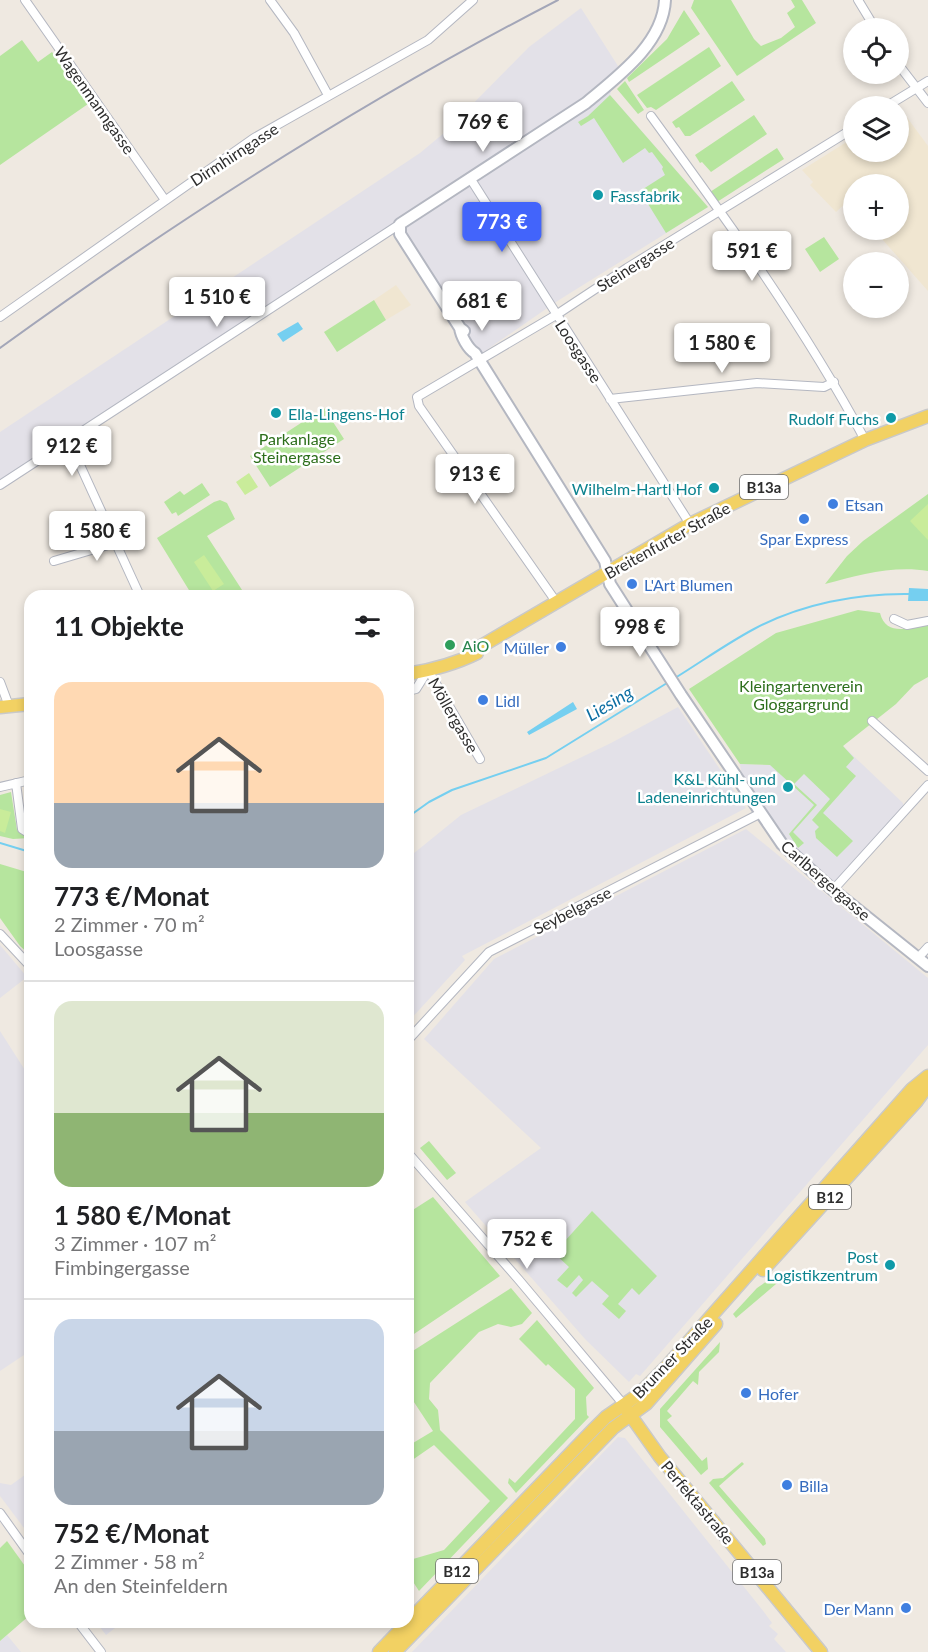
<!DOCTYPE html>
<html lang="de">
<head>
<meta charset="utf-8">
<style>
	body { margin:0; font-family:Lato,sans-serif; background:#f6f6f6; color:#202124; height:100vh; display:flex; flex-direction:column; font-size:22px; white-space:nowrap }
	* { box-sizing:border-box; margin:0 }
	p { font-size:20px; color:#757577 }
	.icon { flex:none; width:33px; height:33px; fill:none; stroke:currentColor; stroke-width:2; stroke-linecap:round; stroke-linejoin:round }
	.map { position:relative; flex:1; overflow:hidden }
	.details { position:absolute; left:24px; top:590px; width:390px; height:1038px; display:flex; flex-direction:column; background:#fff; border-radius:18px; box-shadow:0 3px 9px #0003 }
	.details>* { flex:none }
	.tools { position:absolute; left:843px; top:18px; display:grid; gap:12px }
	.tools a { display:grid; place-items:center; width:66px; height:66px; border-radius:50%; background:#fff; box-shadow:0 3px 9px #0003; font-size:30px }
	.price { position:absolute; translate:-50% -51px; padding:0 14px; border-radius:6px; background:#fff; color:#222; font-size:20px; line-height:39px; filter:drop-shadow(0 2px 3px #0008) }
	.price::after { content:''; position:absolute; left:50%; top:36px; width:18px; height:14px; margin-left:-9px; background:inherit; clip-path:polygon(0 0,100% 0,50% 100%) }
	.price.current { background:#4264fb; color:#fff }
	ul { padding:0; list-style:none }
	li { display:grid; align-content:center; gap:12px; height:318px; padding:0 30px }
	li+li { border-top:2px solid #e0e0e0 }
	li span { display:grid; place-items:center; height:186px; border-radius:18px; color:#555 }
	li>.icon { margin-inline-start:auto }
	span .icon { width:108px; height:108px; fill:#fffc; stroke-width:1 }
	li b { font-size:26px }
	h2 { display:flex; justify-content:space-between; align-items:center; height:72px; padding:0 30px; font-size:26px }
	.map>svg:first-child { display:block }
	.industrial { fill:#e3e1e8 }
	.education { fill:#f0e6d1 }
	.green { fill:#b6e59e }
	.pitch { fill:#c9ec9a }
	.water { fill:#75cff0 }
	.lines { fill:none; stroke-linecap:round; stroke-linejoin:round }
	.stream { stroke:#75cff0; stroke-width:2 }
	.street-casing { stroke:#b4b7c1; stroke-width:10 }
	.secondary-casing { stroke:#b4b7c1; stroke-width:14 }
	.primary-casing { stroke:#c9c9c9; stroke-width:15 }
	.street { stroke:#fff; stroke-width:8 }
	.secondary { stroke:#fff; stroke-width:10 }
	.primary { stroke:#f2d163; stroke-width:12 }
	.rail { stroke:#a3a6b8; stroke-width:2 }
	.culture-dot { fill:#0f9aa8; stroke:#fff; stroke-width:2 }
	.shop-dot { fill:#3f7fe0; stroke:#fff; stroke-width:2 }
	.leisure-dot { fill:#2e9e5b; stroke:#fff; stroke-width:2 }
	.labels { text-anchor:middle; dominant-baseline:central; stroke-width:5; stroke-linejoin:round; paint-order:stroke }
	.shield { fill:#fff; stroke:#6d6d6d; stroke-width:1.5 }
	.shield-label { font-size:15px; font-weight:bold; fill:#2e2e2e }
	.street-label { font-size:16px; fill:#2e2e2e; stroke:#fff }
	.culture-label { font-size:16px; fill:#0d838f; stroke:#fff; text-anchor:end }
	.park-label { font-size:16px; fill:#2c6e1b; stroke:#fff }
	.shop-label { font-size:16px; fill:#366cbe; stroke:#fff; text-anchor:start }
	.leisure-label { font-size:16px; fill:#27864d; stroke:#fff; text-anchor:start }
	.water-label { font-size:18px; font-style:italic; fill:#0d6fa3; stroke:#fff }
</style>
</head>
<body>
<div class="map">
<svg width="928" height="1652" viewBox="0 0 928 1652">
	<rect width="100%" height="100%" fill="#efe9e1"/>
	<path class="industrial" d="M581,8L618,66L610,95L708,207L559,300L475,358L421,269L393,230L0,485V432L420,153L444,133L529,47Z
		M678,707L746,808L462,956L465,960L408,1022V858L461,815L611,743Z
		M843,746L903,803L904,811L833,890L798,860L743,785L740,764L769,765Z
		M746,829L928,978V1045L640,1376L636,1374L629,1382L585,1339L465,1202L541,1148L424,1039L494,959Z
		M0,945L27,977L0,998Z
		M0,1031L30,1078V1351L0,1371Z
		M618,1437L625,1438L764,1612L772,1623L769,1626L778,1634L774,1639L786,1652H412Z
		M29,1472L30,1473V1536L0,1496V1483L11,1485Z
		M96,1622H123L106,1635Z
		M7,1635L21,1652H0V1641Z"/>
	<path class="education" d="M900,108L928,146V291L874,230H898V184H854L853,206L848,201L836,212L810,185L813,182L802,170L853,138L854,152H898Z
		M396,285L411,305L386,320L374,300Z"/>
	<path class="green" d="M694,0H731L754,39L761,46L781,38L795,27L787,13L795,7L791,0H802L816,23L737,76L691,8Z
		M684,10L700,34L629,82L627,78L667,39Z
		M22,40L38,62L52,52L88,104L0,165V56Z
		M709,47L721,66L656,110L651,107L647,108L637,95Z
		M625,81L644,110L638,114L617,89Z
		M732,81L745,100L690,136H685L679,127L676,128L672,122Z
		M610,95L708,207L666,233L640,191L665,175L662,169L663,167L652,152L649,153L645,148L623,163L594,118L581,126L578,122L588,116Z
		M754,115L767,134L711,172L702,162L700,163L695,155Z
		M777,148L784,159L717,202L710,192Z
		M824,237L839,259L820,272L805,249Z
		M374,300L386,320L337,352L324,332Z
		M324,408L344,439L270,487L250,456Z
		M202,483L210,495L178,516L176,512L172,514L164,502L180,491L184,495Z
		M928,494V571C894,565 858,575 825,584L847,556L863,541Z
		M220,500L227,503L235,519L207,536L244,593L240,595H192L157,538L214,502Z
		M858,610L880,613C886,637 910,628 928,624V677L914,685L896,704L843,746L854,758L846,767L856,776L823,813L853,841L837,857L816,838L815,831L819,827L812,820L830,799L804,774L794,784L817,805L793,832L804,843L798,848L789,834L814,805L770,765L740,764L689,689L776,633Z
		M11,792L17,830L30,838L13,839L0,836V795Z
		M0,864L30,873V955L20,946L0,918Z
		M429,1141L456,1173L447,1180L420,1148Z
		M433,1197L500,1276L408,1338V1213Z
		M592,1211L657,1276L639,1295L632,1288L618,1304L626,1311L619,1319L602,1304L609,1296L592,1281L576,1297L572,1293L583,1280L579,1275L567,1288L557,1280L569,1267L554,1253Z
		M770,1279L776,1284L736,1318L733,1314L757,1288Z
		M511,1288L532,1313L522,1324L511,1327L498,1324L479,1332L430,1383L429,1399L438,1410L440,1430L508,1498L419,1591L408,1574V1551L413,1559L444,1550L490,1501L434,1445L408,1463V1446L433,1431L408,1393V1354Z
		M537,1320L594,1388L586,1397L587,1415L589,1417L516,1493L508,1483L509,1478L515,1483L575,1419V1389L548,1364L546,1366L519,1339Z
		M720,1342L719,1352L699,1372L698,1385L693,1381L667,1411L672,1416L667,1420L702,1461L707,1457L708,1469L701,1475L660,1427V1409Z
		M742,1462L744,1464L719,1486L765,1539L766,1544L763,1546L709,1483L713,1479L723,1478Z
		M7,1541L30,1573V1615L0,1641V1548Z"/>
	<path class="pitch" d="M249,473L258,487L245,495L236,482Z
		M928,504V540L910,521Z
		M204,555L224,584L213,591L194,562Z
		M0,809L11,812L5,833L0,831Z"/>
	<path class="water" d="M298,322L303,329L283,342L277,334Z
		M909,588L928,589V601H908Z
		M573,702L577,709L529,735L527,732Z"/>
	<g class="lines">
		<path class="stream" d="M675,678C701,662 726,644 754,629C801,604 857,593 911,594
			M408,817L429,802L452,790L546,758L667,683
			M0,843L30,852"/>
		<g class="street-casing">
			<path id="street" d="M25,0L165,200
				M270,0L294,33L328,95
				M858,0L875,28
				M898,64L928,103
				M887,106L928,81
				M651,116C727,220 804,326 865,440
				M470,178L690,524
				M0,317L254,138L428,40L473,0
				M610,399L757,383L824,387L834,382
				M69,441L140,596
				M0,485L400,224
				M54,561L132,538
				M557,603L419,406L417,397L556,315L627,268L854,128
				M894,619L907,625L928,621
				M0,682L9,706
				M408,691L416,689L428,670L480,759
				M872,721L928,771
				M16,783L22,829L30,834
				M0,787L30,780
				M833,890L928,785
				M0,934L30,966
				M918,958L928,947
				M408,1040L489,952L761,813
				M408,1153L519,1280L624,1405
				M0,1513L30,1555
				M78,1622L101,1652"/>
		</g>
		<g class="secondary-casing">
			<path id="secondary" d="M460,328C461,336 468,349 475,353L605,561L610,584L681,695L782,844L833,890L928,966
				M464,331L460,328L400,234V224L586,103C617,77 663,44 665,0"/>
		</g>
		<g class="primary-casing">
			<path id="primary" d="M408,674C432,670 455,664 477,653L478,648L690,524L865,440L928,416
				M0,707L30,704
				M763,1270L916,1102L924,1091L928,1079
				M626,1409L660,1457L821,1652
				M379,1652L593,1430L606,1417L638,1395L668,1365L912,1089L928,1076
				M395,1652L613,1428L646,1404L716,1324"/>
		</g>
		<use href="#street" class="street"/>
		<use href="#secondary" class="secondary"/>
		<use href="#primary" class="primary"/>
		<path class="rail" d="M0,348C178,219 362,101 558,0"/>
	</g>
	<g class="culture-dot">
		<circle cx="598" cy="195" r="6"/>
		<circle cx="276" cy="413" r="6"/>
		<circle cx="891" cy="418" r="6"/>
		<circle cx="714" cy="488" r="6"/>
		<circle cx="788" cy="787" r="6"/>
		<circle cx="890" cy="1265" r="6"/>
	</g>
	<g class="shop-dot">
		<circle cx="833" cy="504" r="6"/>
		<circle cx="804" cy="519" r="6"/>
		<circle cx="632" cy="584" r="6"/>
		<circle cx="561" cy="647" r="6"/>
		<circle cx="483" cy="700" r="6"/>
		<circle cx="746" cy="1393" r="6"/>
		<circle cx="787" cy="1485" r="6"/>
		<circle cx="906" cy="1608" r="6"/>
	</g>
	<circle class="leisure-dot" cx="450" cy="645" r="6"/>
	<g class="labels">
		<g class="shield">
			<rect x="740" y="475" width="48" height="24" rx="4.5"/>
			<rect x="809" y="1185" width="42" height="24" rx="4.5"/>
			<rect x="436" y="1559" width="42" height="24" rx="4.5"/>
			<rect x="733" y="1560" width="48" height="24" rx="4.5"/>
		</g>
		<g class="shield-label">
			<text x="764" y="487">B13a</text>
			<text x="830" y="1197">B12</text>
			<text x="457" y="1571">B12</text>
			<text x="757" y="1572">B13a</text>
		</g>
		<g class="street-label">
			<text transform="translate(95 100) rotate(55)">Wagenmanngasse</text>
			<text transform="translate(234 154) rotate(-33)">Dirmhirngasse</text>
			<text transform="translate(635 264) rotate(-32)">Steinergasse</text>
			<text transform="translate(579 351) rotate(57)">Loosgasse</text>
			<text transform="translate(667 540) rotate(-29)">Breitenfurter Straße</text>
			<text transform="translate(454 715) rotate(60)">Möllergasse</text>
			<text transform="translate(826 880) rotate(41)">Carlbergergasse</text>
			<text transform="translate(572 910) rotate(-27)">Seybelgasse</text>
			<text transform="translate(672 1357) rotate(-46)">Brunner Straße</text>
			<text transform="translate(698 1502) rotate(50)">Perfektastraße</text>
		</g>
		<g class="culture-label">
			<text x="610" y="195" text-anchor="start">Fassfabrik</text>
			<text x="288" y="413" text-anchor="start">Ella-Lingens-Hof</text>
			<text x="879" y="418">Rudolf Fuchs</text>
			<text x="702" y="488">Wilhelm-Hartl Hof</text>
			<text x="776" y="778">K&amp;L Kühl- und<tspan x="776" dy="18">Ladeneinrichtungen</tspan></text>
			<text x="878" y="1256">Post<tspan x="878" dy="18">Logistikzentrum</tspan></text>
		</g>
		<g class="park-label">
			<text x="297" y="438">Parkanlage<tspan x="297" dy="18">Steinergasse</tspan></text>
			<text x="801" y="685">Kleingartenverein<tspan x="801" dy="18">Gloggargrund</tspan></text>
		</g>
		<g class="shop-label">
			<text x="845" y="504">Etsan</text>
			<text x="804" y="538" text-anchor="middle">Spar Express</text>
			<text x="644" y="584">L'Art Blumen</text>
			<text x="549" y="647" text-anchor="end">Müller</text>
			<text x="495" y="700">Lidl</text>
			<text x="758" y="1393">Hofer</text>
			<text x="799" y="1485">Billa</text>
			<text x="894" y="1608" text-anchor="end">Der Mann</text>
		</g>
		<g class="leisure-label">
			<text x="462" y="645">AiO</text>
		</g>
		<g class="water-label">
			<text transform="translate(609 703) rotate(-31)">Liesing</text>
		</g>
	</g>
</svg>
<div class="tools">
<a><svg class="icon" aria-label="locate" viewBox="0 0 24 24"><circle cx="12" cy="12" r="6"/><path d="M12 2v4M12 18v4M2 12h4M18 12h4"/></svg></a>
<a><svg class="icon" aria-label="layers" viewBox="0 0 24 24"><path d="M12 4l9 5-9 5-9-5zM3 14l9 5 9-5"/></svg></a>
<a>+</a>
<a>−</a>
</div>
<b class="price" style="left:483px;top:153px">769 €</b>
<b class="price current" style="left:502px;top:253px">773 €</b>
<b class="price" style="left:752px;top:282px">591 €</b>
<b class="price" style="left:217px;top:328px">1 510 €</b>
<b class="price" style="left:482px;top:332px">681 €</b>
<b class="price" style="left:722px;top:374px">1 580 €</b>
<b class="price" style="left:72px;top:477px">912 €</b>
<b class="price" style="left:475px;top:505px">913 €</b>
<b class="price" style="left:97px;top:562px">1 580 €</b>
<b class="price" style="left:640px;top:658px">998 €</b>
<b class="price" style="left:527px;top:1270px">752 €</b>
<section class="details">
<h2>11 Objekte<svg class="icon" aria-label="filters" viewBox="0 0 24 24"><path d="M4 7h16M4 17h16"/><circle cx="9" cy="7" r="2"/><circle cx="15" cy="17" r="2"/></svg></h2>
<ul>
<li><span style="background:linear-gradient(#ffd9b3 65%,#9aa5b1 0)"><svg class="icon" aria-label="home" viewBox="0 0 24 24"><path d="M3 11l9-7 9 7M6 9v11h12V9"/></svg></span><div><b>773 €/Monat</b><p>2 Zimmer · 70 m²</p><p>Loosgasse</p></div></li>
<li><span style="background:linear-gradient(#dfe7d0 60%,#8fb573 0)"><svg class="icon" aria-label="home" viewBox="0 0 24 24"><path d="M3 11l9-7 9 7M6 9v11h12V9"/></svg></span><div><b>1 580 €/Monat</b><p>3 Zimmer · 107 m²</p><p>Fimbingergasse</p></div></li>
<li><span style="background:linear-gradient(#c9d6e8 60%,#9aa5b1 0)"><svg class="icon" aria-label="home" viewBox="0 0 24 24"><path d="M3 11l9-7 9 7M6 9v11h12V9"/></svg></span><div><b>752 €/Monat</b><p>2 Zimmer · 58 m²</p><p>An den Steinfeldern</p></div></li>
</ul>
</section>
</div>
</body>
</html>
